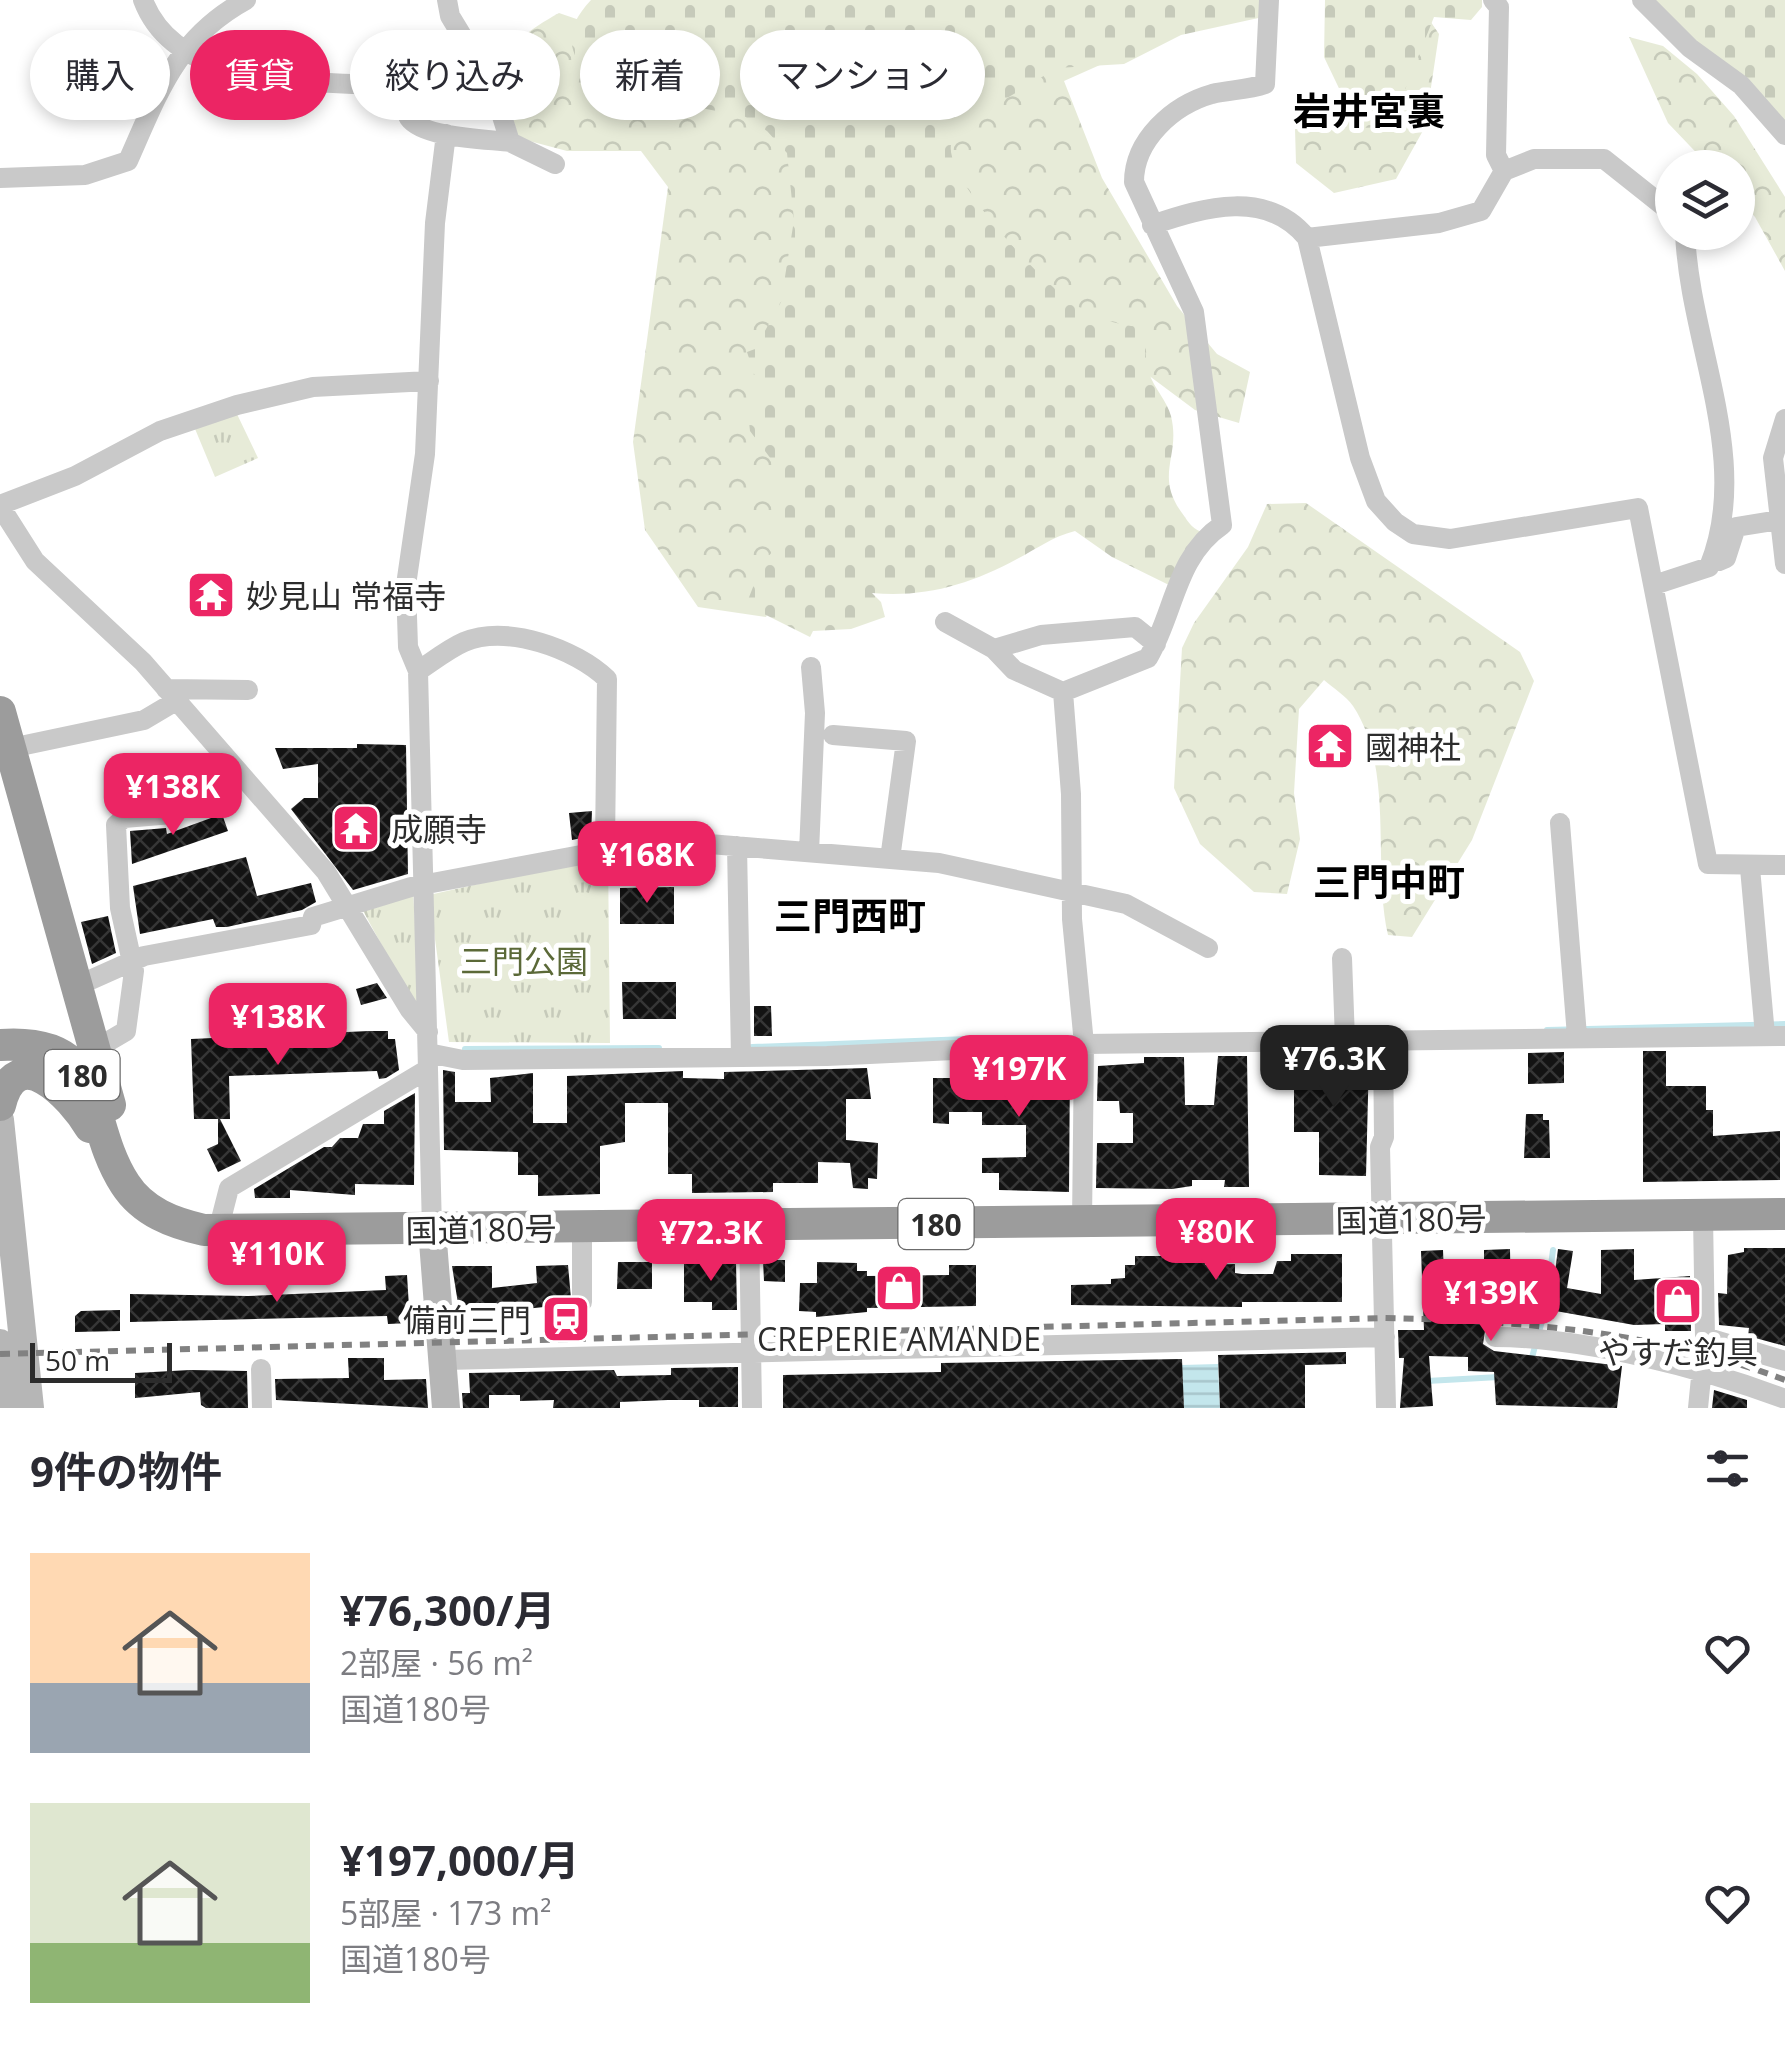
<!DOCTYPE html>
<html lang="ja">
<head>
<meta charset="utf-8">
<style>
	body { margin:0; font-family:"Open Sans","Noto Sans JP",sans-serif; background:#f7f7f7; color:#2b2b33; height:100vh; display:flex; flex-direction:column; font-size:38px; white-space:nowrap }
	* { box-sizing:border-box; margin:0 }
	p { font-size:32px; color:#7c7c81 }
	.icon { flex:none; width:55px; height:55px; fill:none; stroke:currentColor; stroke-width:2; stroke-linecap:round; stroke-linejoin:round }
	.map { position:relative; height:1408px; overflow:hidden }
	.drawer { display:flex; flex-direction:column; background:#fff; flex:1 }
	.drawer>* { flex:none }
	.banner { position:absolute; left:30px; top:30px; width:1000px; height:90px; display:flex; gap:20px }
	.fabs { position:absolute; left:1655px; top:150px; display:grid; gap:20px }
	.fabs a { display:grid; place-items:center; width:100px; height:100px; border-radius:50%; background:#fff; box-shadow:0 5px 15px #0003; font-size:50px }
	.scale { position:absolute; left:30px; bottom:25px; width:142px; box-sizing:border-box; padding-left:10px; border:5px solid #2c2c2c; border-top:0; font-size:28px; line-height:35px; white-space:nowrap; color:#2c2c2c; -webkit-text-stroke:8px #fff; paint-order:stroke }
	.price { position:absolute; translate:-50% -85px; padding:0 22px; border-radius:20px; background:#ec2564; color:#fff; font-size:32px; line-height:65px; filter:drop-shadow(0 2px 5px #0008) }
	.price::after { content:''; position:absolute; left:50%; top:60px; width:30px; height:22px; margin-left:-15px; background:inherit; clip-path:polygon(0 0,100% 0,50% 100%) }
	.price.selected { background:#222; color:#fff }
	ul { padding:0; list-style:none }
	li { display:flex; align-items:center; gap:30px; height:250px; padding:0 30px }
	li span { display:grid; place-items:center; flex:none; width:280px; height:200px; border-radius:0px; color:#555 }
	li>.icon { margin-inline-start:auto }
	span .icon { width:120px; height:120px; fill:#fffc; stroke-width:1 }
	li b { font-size:42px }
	h2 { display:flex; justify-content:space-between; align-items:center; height:120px; padding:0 30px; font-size:42px }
	.pill { padding:0 35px; border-radius:45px; background:#fff; box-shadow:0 5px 15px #0003; font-size:35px; line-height:90px }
	.pill.selected { background:#ec2564; color:#fff }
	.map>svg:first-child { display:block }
	.forest { fill:url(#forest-crowns) }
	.cemetery { fill:url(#cemetery-stones) }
	.park { fill:url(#park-tufts) }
	.water { fill:url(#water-rules) }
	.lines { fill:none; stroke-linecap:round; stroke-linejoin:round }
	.stream { stroke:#c3e6ec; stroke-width:6 }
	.building { fill:url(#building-cross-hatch) }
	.minor { stroke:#c9c9c9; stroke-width:20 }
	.secondary { stroke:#b6b6b6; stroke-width:28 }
	.trunk { stroke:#9c9c9c; stroke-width:32 }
	.rail { stroke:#818181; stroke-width:6; stroke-dasharray:10 8; stroke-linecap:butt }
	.labels { text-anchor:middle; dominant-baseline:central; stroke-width:10; stroke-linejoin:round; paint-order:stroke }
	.shield { fill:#fff; stroke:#6b6b6b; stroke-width:2.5 }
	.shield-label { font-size:30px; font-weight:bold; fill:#2c2c2c }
	.poi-label { font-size:32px; fill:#2c2c2c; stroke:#fff; text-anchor:start }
	.park-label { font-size:32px; fill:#5b6938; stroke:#fff }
	.street-label { font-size:32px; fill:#2c2c2c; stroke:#fff }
	.quarter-label { font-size:38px; font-weight:bold; fill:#000; stroke:#fff }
</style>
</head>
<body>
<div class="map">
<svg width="1785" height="1408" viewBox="0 0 1785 1408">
	<defs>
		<pattern id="forest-crowns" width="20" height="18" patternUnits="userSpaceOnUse" patternTransform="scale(2.5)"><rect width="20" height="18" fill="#e7ebd8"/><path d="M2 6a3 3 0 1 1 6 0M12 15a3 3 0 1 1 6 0" fill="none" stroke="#c6caba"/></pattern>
		<pattern id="cemetery-stones" width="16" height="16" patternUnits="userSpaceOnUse" patternTransform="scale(2.5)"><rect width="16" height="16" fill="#e7ebd8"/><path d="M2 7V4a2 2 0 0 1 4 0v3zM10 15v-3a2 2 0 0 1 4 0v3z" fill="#c6caba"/></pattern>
		<pattern id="park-tufts" width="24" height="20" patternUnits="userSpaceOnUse" patternTransform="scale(2.5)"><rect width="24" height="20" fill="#e7ebd8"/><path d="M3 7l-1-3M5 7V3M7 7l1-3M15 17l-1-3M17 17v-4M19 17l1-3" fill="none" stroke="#c6caba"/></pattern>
		<pattern id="water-rules" width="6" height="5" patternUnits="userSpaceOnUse" patternTransform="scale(2.5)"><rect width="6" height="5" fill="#c3e6ec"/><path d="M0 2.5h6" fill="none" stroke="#a8c5cb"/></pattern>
		<pattern id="building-cross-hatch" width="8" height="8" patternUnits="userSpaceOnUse" patternTransform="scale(2.5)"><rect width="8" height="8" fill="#131313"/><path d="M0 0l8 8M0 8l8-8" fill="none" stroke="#363636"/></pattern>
	</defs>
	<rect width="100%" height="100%" fill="#fff"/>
	<path class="forest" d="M1422,9L1439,34L1425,127L1396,179L1334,193L1296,163L1295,129L1334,113L1351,75Z
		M559,13L787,91L1138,48L1064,81L1102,178L1177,306L1217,354L1250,372L1239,423L1195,410L1136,366L796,555L766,617L698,607L645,530L633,442L668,187L641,151H567L518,138C501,69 490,51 559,13Z
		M1629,37L1663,46L1697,74L1734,116L1785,197V271L1755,217L1738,198V168L1710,167L1668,123Z
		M1306,503L1520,652L1534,681L1472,840L1412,937L1388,935C1372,865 1395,769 1353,706C1346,696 1333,688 1324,680L1299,709L1294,793L1300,839L1287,894L1254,892L1200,844L1174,788L1182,648L1194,623L1248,547L1267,504Z"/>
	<path class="cemetery" d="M591,0H1263V17L1181,35L1124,64L1057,68L1007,98L976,97C969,112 954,129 951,145C945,179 1041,281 1070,301C1092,317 1114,325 1141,327C1147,343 1144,358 1149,373C1154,388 1167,401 1171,416C1181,457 1154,474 1182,513C1189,523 1193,530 1205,533L1169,585L1112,557L1075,531C1052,537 1038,548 1017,559C971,584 925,598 872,593L881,602L885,617L851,629L813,631L810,637L746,605L762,564L778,545L777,467L750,431L749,422L763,401L747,352L755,349L781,302L794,220L787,153L767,131L744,116L706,109L648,112L595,92C573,53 557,37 591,0Z
		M1325,0H1482V7L1471,20L1434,17L1390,127L1358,128L1324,57Z
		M1653,0H1785V121L1700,49Z"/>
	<path class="park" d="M236,412L258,458L215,477L193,424Z
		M608,855L610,1043L449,1042L429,895Z
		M413,891L420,1003L415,1006L362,909Z"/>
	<path class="water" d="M1218,1364L1220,1408H1184L1182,1365Z"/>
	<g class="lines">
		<path class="stream" d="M1547,1030L1785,1024
			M752,1047L968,1039
			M465,1049L659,1048
			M1531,1361L1545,1310L1553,1250
			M1427,1381L1499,1377"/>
	</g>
	<path class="building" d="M357,744L406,745L408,874L353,890L291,809L304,798H318V764L283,769L275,748H357Z
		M592,811L591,836L572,840L569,813Z
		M222,814L228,831L132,864L130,831L166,828L167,834Z
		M246,857L257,896L311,883L316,902L302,910L227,927H216L213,919L140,934L133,886Z
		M674,887V924H620V888Z
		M108,916L116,953L92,964L81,922Z
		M622,982H676V1019H623Z
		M377,983L387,998L361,1005L356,989Z
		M754,1006H771L772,1036H754Z
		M369,1031H388V1039H395L399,1070L386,1078L379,1079L377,1071L229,1076L230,1119H220L241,1161L218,1172L207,1149L218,1144V1119H194L191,1039Z
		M1643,1051H1666V1086H1706V1110H1713V1136L1780,1131V1180L1643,1182Z
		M1564,1052V1083L1528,1084V1053Z
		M1294,1055L1369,1057L1366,1176L1319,1175V1132H1294Z
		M1218,1056H1247L1249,1187H1224L1225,1180H1192V1186L1172,1189L1096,1188L1097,1143H1133V1113H1120L1119,1101H1097L1098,1066L1144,1063V1057H1184L1185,1105H1214Z
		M1070,1058L1069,1192L999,1190V1173H982V1158L1026,1157V1125H982V1112H949V1124L933,1123V1078H992V1074H1016V1061Z
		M867,1068L871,1099H846V1140L878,1143L877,1179L868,1178V1189L853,1188L850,1163L818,1162V1183H773V1192L692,1193V1174H668V1103H625V1142L600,1146V1194L538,1196V1175H518V1152L444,1150L443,1070L455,1072V1102H491L490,1078L533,1073V1123H567V1076L683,1071V1078L724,1079V1072Z
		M415,1093L414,1185L355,1184V1195L290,1190V1198H255L254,1189L324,1147H332L340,1138H358L363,1124H384V1111Z
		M1526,1114H1543V1120H1549L1550,1158H1524Z
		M1744,1248H1785V1346L1748,1336L1749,1328L1719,1325L1718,1293L1727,1294L1728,1255L1744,1252Z
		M1510,1249L1511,1304L1489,1305L1483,1344L1494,1351L1622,1366L1617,1408L1496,1405L1494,1372L1468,1371V1357L1429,1356L1433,1406L1400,1408L1404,1358H1399L1398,1330H1424L1421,1251L1443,1250L1444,1275L1484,1274V1250Z
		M1558,1249L1573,1251L1567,1288L1601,1294V1250L1634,1249V1280L1690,1276L1691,1331H1665V1324L1634,1325L1550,1310Z
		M1291,1254H1342V1302H1242V1307L1071,1305V1285L1111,1284V1279L1125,1278V1265H1135V1256H1192L1205,1258V1265L1235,1264V1273L1242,1274H1273L1277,1261H1291Z
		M763,1260H785V1282L764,1281Z
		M618,1262H652V1289H617Z
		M684,1262H736L737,1310H712V1302H684Z
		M817,1262L857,1263V1271H867V1276L949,1275V1265H976V1306L867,1308V1312L816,1317V1312L799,1311L800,1283H817Z
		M568,1265L573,1321H544V1307L460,1316L452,1266H492V1288L537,1283L536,1266Z
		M407,1275L410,1323L388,1324L387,1316L130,1322V1294L248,1296L386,1290L385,1276Z
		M120,1310V1331L75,1332V1316L81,1311Z
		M1346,1352V1364L1305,1365V1408H1220L1218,1355Z
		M348,1358H384V1380L426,1379L428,1408L276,1400L275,1379L349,1378Z
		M1182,1359L1184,1408H783V1375L941,1372V1363Z
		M738,1367V1407H699V1400H668L620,1402V1408H553L554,1400L520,1401V1395H489V1408H463L462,1393H470L469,1373L614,1370L617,1376L671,1375V1368Z
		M190,1370L247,1371L248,1408H206L201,1405L200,1392L135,1398V1373Z
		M1714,1390L1747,1400V1408H1712Z"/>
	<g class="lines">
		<path class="minor" d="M143,0C178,93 320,79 402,87C404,96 404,110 409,118C423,138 487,139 510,142
			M447,0L450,16L493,87L510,142L555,164
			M1493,0L1499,7L1496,155L1504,171
			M1642,0L1690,48L1741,85L1785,135
			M0,178L85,175L128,161C158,94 176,38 246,0
			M1152,225C1205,207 1267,189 1307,238L1360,458L1376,501L1395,522L1413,534L1450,539L1638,508L1708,864L1785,865
			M1307,238L1439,223L1481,211L1504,171L1534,159H1604L1672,213
			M1785,419L1773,458L1785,564
			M0,505L75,476L160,431L237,405L313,387L429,381
			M0,506L35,561L143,662L326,872L410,1010L428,1032
			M1719,561L1726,558L1736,527L1785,519
			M1654,585L1709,567C1753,459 1689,343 1685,232
			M945,622L994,649L1014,670L1063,692
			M994,649L1041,635L1135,627L1156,644
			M418,671C432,662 448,649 464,642C507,624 576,649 607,679L605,845
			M166,689L248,690
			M833,735L906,741L890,859
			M11,748L144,720L176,701
			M1560,823L1577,1036
			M737,846L741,1057
			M809,852L815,713L811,667
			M1750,868L1765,1035
			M1342,958L1345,1040
			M79,985L144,956L311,925L313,917L411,887L597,852L605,845L661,840L939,863L1126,904L1208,948
			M1383,1040L1384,1137L1380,1147L1386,1408
			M97,1048L126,1031L134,971L120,908L116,825L124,818L172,814
			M428,1053L463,1060L827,1056L1084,1044L1785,1036
			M1082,1223L1084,1044L1072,919L1071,794L1063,692L1148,658C1175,612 1175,557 1222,525L1194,312L1134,182C1134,140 1173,105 1212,94C1229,90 1248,90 1265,84L1269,0
			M749,1225L752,1408
			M582,1228V1302
			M432,1229L418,671L408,647L406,585L425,454L435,223L446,134
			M218,1231L229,1188L428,1069
			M1495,1337C1582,1337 1703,1368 1785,1399
			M1705,1337L1785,1361
			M445,1360L1385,1337
			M261,1369L262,1408
			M1698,1408L1705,1337L1703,1216"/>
		<path class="secondary" d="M0,1120L30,1408
			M432,1229L446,1408
			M0,1343L7,1408"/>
		<path class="trunk" d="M0,712L110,1105
			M0,1045C110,1037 82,1118 125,1184C143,1212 173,1223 204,1230L1785,1214
			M0,1105C17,1037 72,1097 90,1127"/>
		<path class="rail" d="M0,1354L1385,1318C1522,1321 1656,1331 1785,1380"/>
	</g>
	<defs>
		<g id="temple-square" transform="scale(2.5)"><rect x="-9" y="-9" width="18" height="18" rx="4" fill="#ec2564" stroke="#fff"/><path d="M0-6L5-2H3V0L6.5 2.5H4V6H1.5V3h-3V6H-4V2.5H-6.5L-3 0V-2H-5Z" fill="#fff"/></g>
		<g id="shop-square" transform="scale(2.5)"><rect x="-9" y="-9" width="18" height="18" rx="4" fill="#ec2564" stroke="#fff"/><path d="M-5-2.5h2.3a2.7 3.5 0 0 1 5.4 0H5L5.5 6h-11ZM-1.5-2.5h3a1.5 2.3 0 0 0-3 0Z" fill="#fff"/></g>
		<g id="station-square" transform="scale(2.5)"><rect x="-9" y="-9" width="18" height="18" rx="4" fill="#ec2564" stroke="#fff"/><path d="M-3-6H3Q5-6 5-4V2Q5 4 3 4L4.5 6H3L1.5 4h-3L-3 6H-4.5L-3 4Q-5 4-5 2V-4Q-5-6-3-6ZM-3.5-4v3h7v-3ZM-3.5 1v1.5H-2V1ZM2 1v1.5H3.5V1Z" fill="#fff"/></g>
	</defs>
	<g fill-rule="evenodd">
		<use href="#temple-square" x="211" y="595"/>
		<use href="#temple-square" x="1330" y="746"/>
		<use href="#temple-square" x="356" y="828"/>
		<use href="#shop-square" x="899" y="1288"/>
		<use href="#shop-square" x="1678" y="1301"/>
		<use href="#station-square" x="566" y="1319"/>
	</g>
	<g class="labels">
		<g class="shield">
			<rect x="44.5" y="1050" width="75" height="50" rx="8"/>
			<rect x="898.5" y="1199" width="75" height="50" rx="8"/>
		</g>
		<g class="shield-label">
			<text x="82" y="1075">180</text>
			<text x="936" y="1224">180</text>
		</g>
		<g class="poi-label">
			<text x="246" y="595">妙見山 常福寺</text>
			<text x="1365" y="746">國神社</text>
			<text x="391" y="828">成願寺</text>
			<text x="531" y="1319" text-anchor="end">備前三門</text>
			<text x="899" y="1338" text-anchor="middle">CREPERIE AMANDE</text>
			<text x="1678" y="1351" text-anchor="middle">やすだ釣具</text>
		</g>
		<g class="park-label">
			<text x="524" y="960">三門公園</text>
		</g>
		<g class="street-label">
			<text transform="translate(1411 1219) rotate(-1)">国道180号</text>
			<text transform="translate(481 1229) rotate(-1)">国道180号</text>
		</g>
		<g class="quarter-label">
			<text x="1369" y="110">岩井宮裏</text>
			<text x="1389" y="881">三門中町</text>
			<text x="850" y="915">三門西町</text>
		</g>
	</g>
</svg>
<div class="fabs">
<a><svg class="icon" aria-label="layers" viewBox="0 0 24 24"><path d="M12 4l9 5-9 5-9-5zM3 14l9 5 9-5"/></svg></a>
</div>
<div class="scale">50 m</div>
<b class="price" style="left:173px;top:838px">¥138K</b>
<b class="price" style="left:647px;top:906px">¥168K</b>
<b class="price" style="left:278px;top:1068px">¥138K</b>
<b class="price selected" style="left:1334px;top:1110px">¥76.3K</b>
<b class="price" style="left:1019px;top:1120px">¥197K</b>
<b class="price" style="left:1216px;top:1283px">¥80K</b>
<b class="price" style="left:711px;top:1284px">¥72.3K</b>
<b class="price" style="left:277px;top:1305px">¥110K</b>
<b class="price" style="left:1491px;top:1344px">¥139K</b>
<div class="banner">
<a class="pill">購入</a>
<a class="pill selected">賃貸</a>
<a class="pill">絞り込み</a>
<a class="pill">新着</a>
<a class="pill">マンション</a>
</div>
</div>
<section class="drawer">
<h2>9件の物件<svg class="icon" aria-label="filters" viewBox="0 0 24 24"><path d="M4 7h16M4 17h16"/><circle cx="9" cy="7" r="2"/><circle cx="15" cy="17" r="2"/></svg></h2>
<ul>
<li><span style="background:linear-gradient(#ffd9b3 65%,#9aa5b1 0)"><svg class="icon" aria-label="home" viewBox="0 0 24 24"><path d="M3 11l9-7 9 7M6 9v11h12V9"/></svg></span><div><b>¥76,300/月</b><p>2部屋 · 56 m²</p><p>国道180号</p></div><svg class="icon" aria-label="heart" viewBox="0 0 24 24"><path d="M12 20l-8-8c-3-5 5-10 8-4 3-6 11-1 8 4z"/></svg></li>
<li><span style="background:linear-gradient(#dfe7d0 70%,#8fb573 0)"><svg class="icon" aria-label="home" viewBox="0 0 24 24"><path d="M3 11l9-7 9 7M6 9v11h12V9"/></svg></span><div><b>¥197,000/月</b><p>5部屋 · 173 m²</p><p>国道180号</p></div><svg class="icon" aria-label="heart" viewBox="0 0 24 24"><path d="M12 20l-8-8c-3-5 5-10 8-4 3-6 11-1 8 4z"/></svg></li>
</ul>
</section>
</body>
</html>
